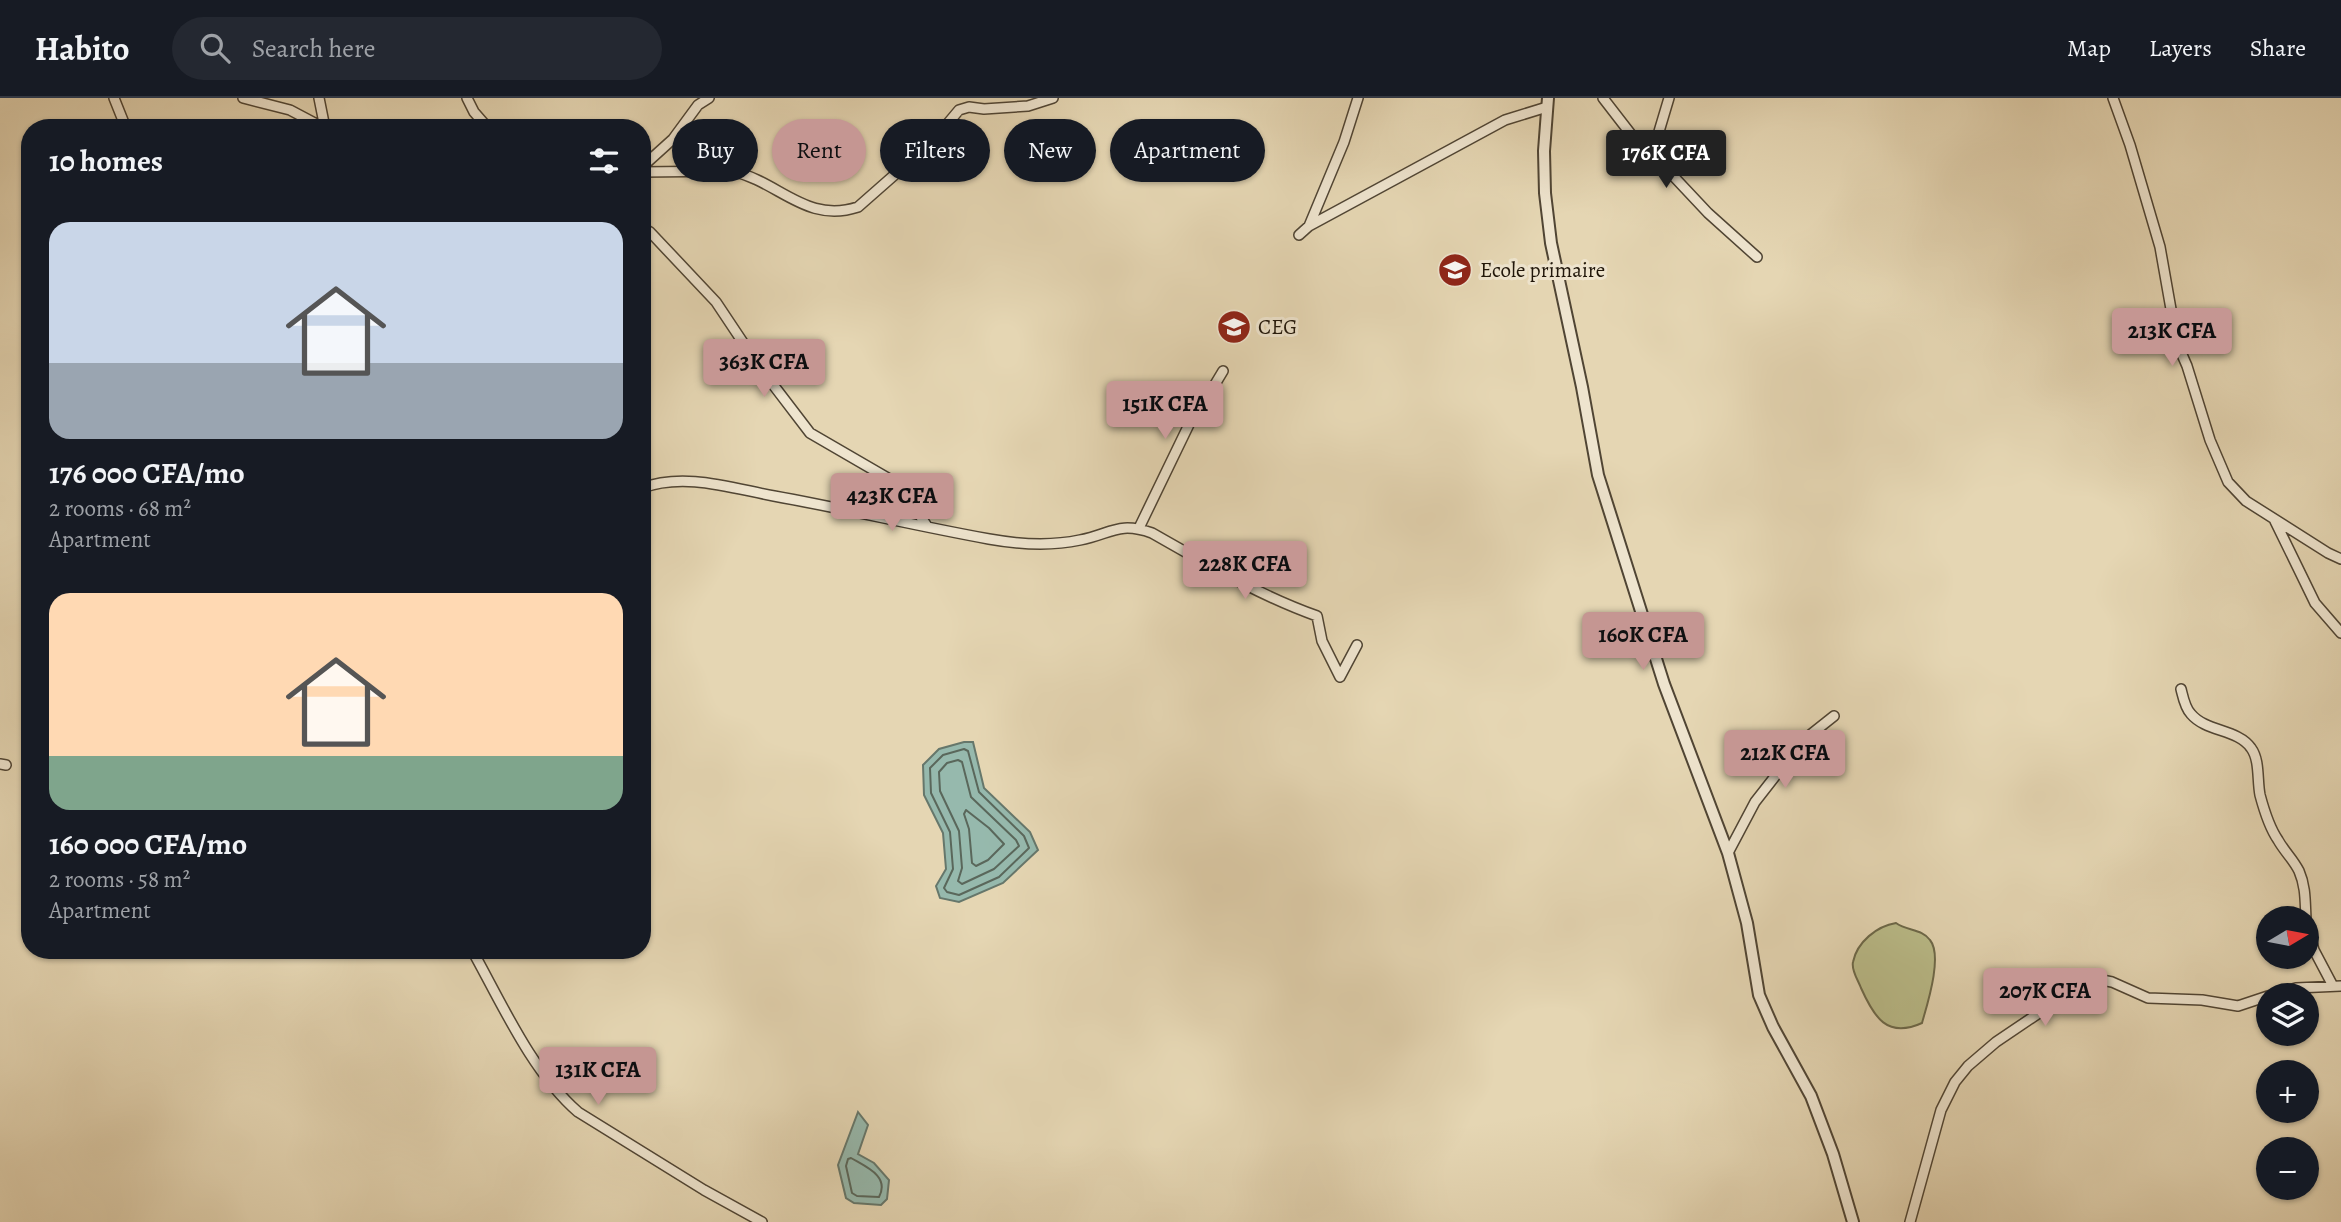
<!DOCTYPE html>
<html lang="en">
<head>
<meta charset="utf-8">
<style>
	body { margin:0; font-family:Alegreya,serif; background:#242831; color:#f1f3f6; height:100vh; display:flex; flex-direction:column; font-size:26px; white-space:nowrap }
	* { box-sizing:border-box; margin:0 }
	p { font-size:23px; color:#9ea1a6 }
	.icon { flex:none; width:38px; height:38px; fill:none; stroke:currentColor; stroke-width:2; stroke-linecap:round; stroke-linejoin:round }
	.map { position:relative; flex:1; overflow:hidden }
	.panel { position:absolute; left:21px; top:21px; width:630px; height:840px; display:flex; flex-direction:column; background:#171b24; border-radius:28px; box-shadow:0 2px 5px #0004 }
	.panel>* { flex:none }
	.top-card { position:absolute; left:672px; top:21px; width:665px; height:63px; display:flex; gap:14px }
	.needle { width:46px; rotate:80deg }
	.buttons { position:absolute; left:2256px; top:808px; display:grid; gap:14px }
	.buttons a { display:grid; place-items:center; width:63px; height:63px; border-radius:50%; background:#171b24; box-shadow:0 2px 5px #0004; font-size:35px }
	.price { position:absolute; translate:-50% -60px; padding:0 16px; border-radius:7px; background:#c59692; color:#111; font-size:23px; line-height:46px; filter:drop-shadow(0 2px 4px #0008) }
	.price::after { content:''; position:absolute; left:50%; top:42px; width:21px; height:16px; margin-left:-10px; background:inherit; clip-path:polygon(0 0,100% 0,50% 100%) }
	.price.current { background:#222; color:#fff }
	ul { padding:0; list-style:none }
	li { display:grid; align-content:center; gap:14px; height:371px; padding:0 28px }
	li span { display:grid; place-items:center; height:217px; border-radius:21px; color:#555 }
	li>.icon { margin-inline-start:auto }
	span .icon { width:126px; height:126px; fill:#fffc; stroke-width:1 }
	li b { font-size:30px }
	h2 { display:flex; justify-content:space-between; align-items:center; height:84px; padding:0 28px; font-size:30px }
	.chip { padding:0 24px; border-radius:32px; background:#171b24; box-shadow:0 2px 5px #0004; font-size:24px; line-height:63px }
	.chip.current { background:#c59692; color:#111 }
	header { display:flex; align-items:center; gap:42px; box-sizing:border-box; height:98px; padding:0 35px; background:#171b24; border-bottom:2px solid #363941 }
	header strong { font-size:33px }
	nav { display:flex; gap:38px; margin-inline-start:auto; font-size:24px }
	.search { width:490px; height:63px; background:#242831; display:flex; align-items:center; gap:18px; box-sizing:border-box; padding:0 24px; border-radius:38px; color:#9ea1a6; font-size:26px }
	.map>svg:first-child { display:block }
	.green { fill:#babc89; stroke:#6c6849; stroke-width:2 }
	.water { fill:#96b9ad; stroke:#66776b; stroke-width:2 }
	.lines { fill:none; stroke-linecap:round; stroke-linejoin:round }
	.shore { stroke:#5a675b; stroke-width:2 }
	.minor-casing { stroke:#504534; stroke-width:12 }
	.tertiary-casing { stroke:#504534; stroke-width:14 }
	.minor { stroke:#eee4ce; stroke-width:9 }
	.tertiary { stroke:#eee4ce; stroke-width:10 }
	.labels { text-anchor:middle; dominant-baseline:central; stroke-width:6; stroke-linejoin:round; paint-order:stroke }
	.poi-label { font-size:21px; fill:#1f1509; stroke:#eee4ce; text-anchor:start }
</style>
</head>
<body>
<header>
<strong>Habito</strong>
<div class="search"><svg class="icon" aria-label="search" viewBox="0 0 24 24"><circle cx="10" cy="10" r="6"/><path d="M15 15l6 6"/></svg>Search here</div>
<nav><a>Map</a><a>Layers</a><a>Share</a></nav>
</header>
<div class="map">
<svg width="2341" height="1124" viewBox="0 0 2341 1124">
	<rect width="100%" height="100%" fill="#e5d6b3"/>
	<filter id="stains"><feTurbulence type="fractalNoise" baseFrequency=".00286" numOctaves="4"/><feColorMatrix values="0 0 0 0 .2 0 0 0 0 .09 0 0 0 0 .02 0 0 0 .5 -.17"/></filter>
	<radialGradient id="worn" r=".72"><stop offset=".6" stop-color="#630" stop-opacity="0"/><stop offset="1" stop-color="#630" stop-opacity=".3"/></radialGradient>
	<path class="green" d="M1896,825C1907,833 1922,831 1930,842C1943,858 1927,907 1922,925C1887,941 1874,919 1861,890C1858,882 1851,872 1853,864C1857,844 1877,828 1896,825Z"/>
	<path class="water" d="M964,644H973L984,690L1030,734L1038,752L1003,785L959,804L940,800L936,788L946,771L943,735L924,697L923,667L939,651Z
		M858,1014L868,1027L858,1056L874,1065L889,1082L887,1101L881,1107L854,1105L846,1100L838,1067Z"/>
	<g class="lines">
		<path class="shore" d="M964,651L968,653L979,694L1024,738L1029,750L999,779L959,797L947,794L944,790L953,771L950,734L931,695L930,670L943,657Z
			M958,662L962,664L971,699L1016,742L1019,748L994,771L962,786L958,783L962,770L959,733L940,693L939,674L947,665Z
			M966,712L989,730L1004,746L988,762L976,768L972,765L969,731L964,716Z
			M851,1060C866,1069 890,1078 879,1099L857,1098L852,1095L846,1068L848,1061Z"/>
		<g class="minor-casing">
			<path id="minor" d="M114,0L126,30
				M243,0L290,12L324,30
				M319,0L325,30
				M467,0L474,14L488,30
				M1603,0L1637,44L1661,65L1708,115L1757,159
				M2113,0L2130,47L2160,149L2177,245L2187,268L2210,342L2228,384L2246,403L2328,455L2341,461
				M1652,57L1669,0
				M642,69L673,41L698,7L709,0
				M642,74L732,73C780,84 806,126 858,109L933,43L959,12L969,9L984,11L1028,8L1053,0
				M1309,128L1344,44L1358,0
				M642,129L650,134L716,204L758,267L810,335L891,382L908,400L927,428
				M1299,137L1309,128L1505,22L1547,9
				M642,390C684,374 731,390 774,398C846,411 917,428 989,441C1017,446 1052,448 1080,442C1111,436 1118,423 1152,435C1205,465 1258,497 1317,518L1322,543L1340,579
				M2275,423L2315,505L2341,535
				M1139,430L1196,312L1214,288L1223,273
				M1340,579L1357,547
				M2181,591C2183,599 2185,610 2191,616C2206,634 2238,631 2251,650C2260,662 2257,682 2260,697C2264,712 2269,729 2278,742C2284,753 2293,761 2299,773C2306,789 2305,804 2306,821
				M0,666L6,667
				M1728,755L1755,704L1791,658L1805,641L1834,618
				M2306,823L2314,852L2333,888
				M472,852C502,906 532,974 578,1014L704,1092L762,1124
				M2268,898L2296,890L2341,888
				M1910,1124L1941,1012L1955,984L1968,968L1996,944L2079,888L2094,882H2102L2112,884L2148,900L2202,902L2238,908L2268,898"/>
		</g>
		<g class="tertiary-casing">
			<path id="tertiary" d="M1548,0L1544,53L1545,95L1551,145L1582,289L1598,377L1664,586L1728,755L1747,825L1759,897L1773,929L1811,998L1833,1056L1853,1124"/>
		</g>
		<use href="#minor" class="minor"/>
		<use href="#tertiary" class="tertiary"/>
	</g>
	<defs>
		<g id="school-disc" transform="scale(1.75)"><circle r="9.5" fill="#8f2418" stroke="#eee4ce"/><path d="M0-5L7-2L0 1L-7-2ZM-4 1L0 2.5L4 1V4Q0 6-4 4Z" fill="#fff"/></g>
	</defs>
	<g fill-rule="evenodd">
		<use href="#school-disc" x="1455" y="172"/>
		<use href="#school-disc" x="1234" y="229"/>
	</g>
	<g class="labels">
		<g class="poi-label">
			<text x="1480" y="172">Ecole primaire</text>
			<text x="1258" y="229">CEG</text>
		</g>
	</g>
	<rect width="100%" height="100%" filter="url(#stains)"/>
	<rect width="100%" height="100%" fill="url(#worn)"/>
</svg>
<div class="buttons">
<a><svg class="needle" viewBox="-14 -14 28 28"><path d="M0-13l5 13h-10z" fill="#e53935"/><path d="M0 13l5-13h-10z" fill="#9ea1a6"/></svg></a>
<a><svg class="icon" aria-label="layers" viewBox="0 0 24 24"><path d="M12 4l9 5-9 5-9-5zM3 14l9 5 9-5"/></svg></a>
<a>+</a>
<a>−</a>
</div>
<b class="price current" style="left:1666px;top:92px">176K CFA</b>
<b class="price" style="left:2172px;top:270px">213K CFA</b>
<b class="price" style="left:764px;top:301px">363K CFA</b>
<b class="price" style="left:1165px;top:343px">151K CFA</b>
<b class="price" style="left:892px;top:435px">423K CFA</b>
<b class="price" style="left:1245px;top:503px">228K CFA</b>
<b class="price" style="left:1643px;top:574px">160K CFA</b>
<b class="price" style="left:1785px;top:692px">212K CFA</b>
<b class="price" style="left:2045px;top:930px">207K CFA</b>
<b class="price" style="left:598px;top:1009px">131K CFA</b>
<div class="top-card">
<a class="chip">Buy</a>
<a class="chip current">Rent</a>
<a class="chip">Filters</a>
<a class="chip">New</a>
<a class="chip">Apartment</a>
</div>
<section class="panel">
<h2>10 homes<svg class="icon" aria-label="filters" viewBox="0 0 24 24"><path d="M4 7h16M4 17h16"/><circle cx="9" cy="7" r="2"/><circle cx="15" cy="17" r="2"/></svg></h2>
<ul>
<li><span style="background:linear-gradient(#c9d6e8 65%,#9aa5b1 0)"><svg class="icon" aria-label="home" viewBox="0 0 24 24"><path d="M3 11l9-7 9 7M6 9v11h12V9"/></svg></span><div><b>176 000 CFA/mo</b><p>2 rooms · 68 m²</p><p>Apartment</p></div></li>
<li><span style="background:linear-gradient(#ffd9b3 75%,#7fa58c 0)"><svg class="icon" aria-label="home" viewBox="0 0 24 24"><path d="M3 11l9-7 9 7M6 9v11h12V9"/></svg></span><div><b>160 000 CFA/mo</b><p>2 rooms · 58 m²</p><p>Apartment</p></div></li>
</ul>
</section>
</div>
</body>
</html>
